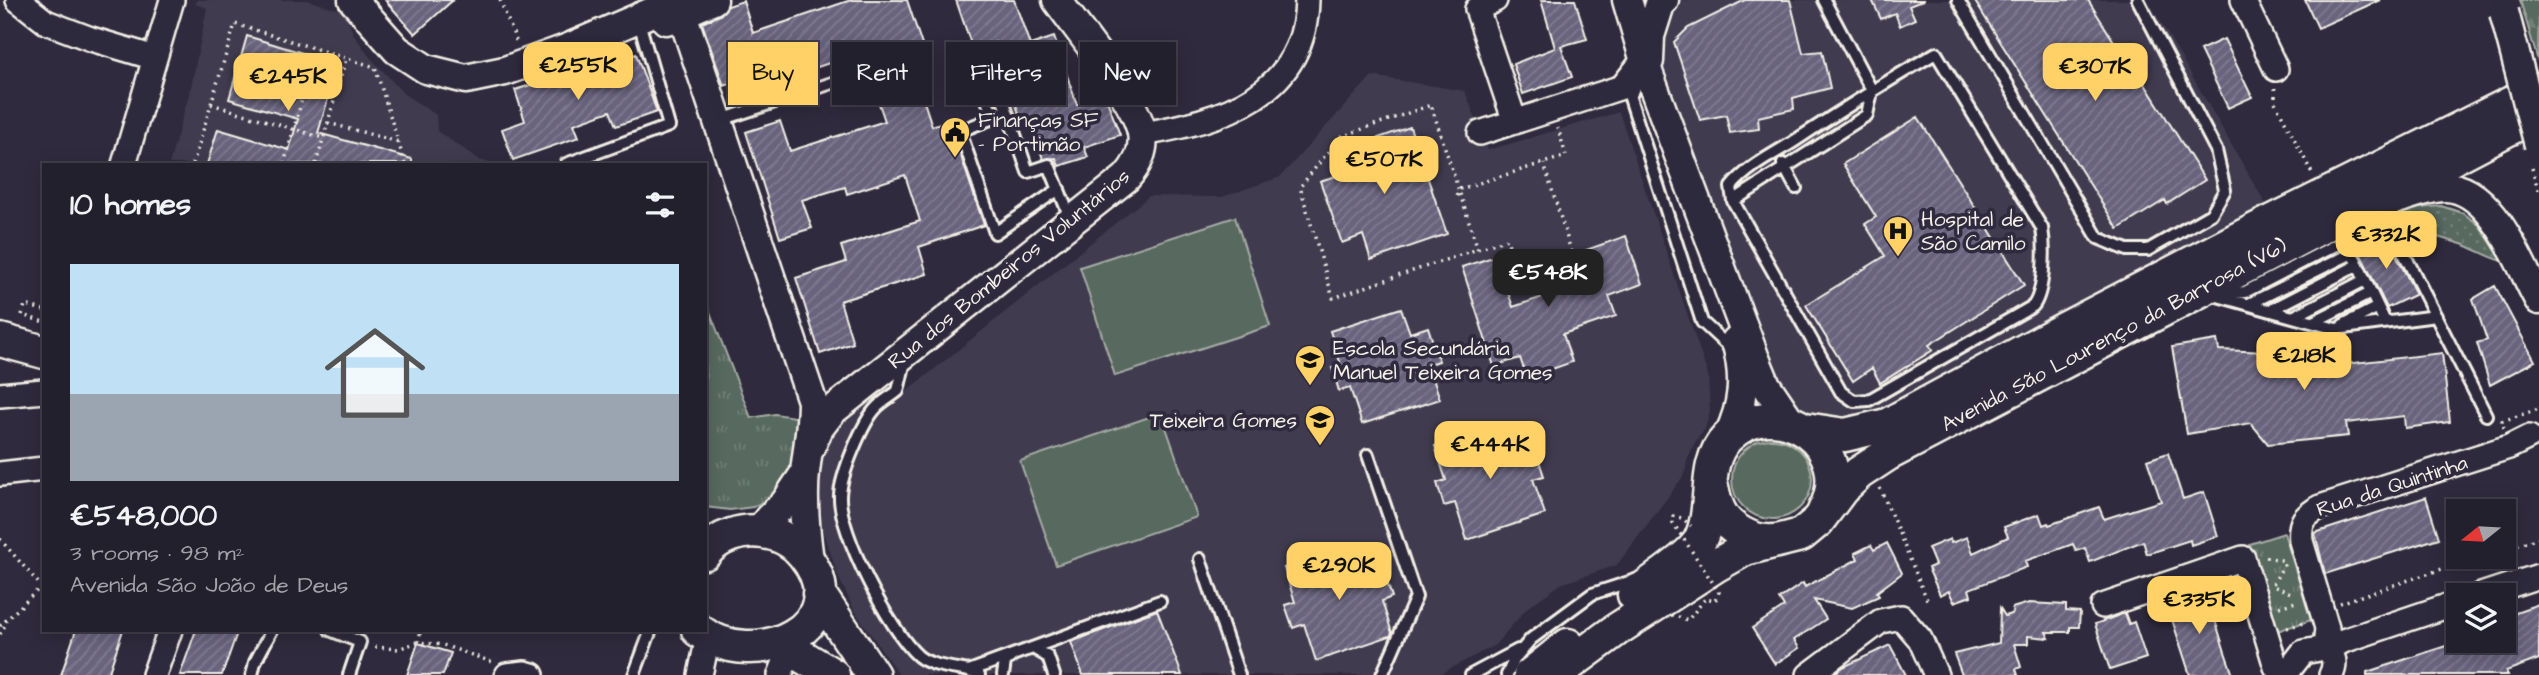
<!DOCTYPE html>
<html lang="en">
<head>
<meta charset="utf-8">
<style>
	body { margin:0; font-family:"Architects Daughter",sans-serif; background:#2b2836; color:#f1f3f6; height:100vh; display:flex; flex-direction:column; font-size:26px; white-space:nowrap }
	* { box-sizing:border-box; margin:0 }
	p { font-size:23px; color:#a3a3aa }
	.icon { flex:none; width:38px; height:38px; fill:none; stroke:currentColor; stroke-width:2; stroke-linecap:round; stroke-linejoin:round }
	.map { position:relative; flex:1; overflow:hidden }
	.panel { position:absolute; left:42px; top:163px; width:665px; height:469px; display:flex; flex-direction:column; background:#23202e; border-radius:0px; box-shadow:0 4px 18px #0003,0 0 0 2px #403e4a }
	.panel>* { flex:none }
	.guide { position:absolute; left:728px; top:42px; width:665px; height:63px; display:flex; gap:14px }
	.needle { width:46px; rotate:252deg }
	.buttons { position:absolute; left:2446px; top:499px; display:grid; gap:14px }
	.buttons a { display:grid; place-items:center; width:70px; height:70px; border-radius:0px; background:#23202e; box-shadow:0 4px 18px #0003,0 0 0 2px #403e4a; font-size:35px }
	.price { position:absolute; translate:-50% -60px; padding:0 16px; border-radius:14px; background:#ffd166; color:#111; font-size:23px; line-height:46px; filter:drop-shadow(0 2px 4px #0008) }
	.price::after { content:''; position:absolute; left:50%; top:42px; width:21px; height:16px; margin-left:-10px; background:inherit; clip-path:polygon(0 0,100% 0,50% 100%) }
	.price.active { background:#222; color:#fff }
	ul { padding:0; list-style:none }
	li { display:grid; align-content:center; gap:14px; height:371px; padding:0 28px }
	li+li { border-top:2px solid #403e4a }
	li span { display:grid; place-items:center; height:217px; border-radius:0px; color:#555 }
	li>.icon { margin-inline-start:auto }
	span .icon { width:126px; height:126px; fill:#fffc; stroke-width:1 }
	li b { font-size:30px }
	h2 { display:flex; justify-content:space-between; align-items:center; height:84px; padding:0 28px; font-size:30px }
	.pill { padding:0 24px; border-radius:0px; background:#23202e; box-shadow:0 4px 18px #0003,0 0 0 2px #403e4a; font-size:24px; line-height:63px }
	.pill.active { background:#ffd166; color:#111 }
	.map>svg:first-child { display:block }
	.built { fill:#403b50 }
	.grass { fill:#586961; stroke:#a6ada4; stroke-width:2 }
	.forest { fill:url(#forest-firs); stroke:#a6ada4; stroke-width:2 }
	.park { fill:url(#park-tufts); stroke:#a6ada4; stroke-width:2 }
	.garden { fill:url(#garden-dots); stroke:#a6ada4; stroke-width:2 }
	.building { fill:url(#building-hatch); stroke:#f4f1e8; stroke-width:2 }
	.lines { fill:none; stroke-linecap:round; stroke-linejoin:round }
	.service-casing { stroke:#f4f1e8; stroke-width:16 }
	.minor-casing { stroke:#f4f1e8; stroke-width:28 }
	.tertiary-casing { stroke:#f4f1e8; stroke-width:33 }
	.secondary-casing { stroke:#f4f1e8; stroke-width:37 }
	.path { stroke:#f4f1e8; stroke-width:3.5; stroke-dasharray:2 5; stroke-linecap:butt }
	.service { stroke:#2f2a3d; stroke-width:10 }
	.minor { stroke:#2f2a3d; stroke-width:23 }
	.tertiary { stroke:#2f2a3d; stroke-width:28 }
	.secondary { stroke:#2f2a3d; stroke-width:32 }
	.tertiary-bridge-casing { stroke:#f4f1e8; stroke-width:33; stroke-linecap:butt }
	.path-bridge { stroke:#f4f1e8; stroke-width:3.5; stroke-dasharray:2 5; stroke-linecap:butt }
	.tertiary-bridge { stroke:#2f2a3d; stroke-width:28 }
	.labels { text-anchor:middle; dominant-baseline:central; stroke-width:7; stroke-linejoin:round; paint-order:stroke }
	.poi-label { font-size:21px; fill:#f4f1e8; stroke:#2f2a3d; text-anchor:start }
	.street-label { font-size:21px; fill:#f4f1e8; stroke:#2f2a3d }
</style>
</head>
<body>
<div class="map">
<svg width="2539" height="675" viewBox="0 0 2539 675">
	<defs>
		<pattern id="forest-firs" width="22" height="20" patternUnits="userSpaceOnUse" patternTransform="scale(1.75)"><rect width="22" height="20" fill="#586961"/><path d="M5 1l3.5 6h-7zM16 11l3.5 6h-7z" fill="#717f78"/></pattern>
		<pattern id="park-tufts" width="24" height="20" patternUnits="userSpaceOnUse" patternTransform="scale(1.75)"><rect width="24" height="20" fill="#586961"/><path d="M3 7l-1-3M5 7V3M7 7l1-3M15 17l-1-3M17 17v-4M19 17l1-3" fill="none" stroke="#717f78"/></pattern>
		<pattern id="garden-dots" width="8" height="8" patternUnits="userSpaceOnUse" patternTransform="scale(1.75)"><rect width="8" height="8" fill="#586961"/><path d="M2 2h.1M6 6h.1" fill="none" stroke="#717f78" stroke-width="1.8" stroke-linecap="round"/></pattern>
		<pattern id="building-hatch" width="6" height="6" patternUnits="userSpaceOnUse" patternTransform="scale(1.75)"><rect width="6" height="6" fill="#69647e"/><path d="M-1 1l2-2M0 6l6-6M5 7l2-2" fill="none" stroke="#7f7b90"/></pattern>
	</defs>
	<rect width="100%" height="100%" fill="#2f2a3d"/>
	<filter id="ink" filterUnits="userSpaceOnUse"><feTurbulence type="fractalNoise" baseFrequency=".0143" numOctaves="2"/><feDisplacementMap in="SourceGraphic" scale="14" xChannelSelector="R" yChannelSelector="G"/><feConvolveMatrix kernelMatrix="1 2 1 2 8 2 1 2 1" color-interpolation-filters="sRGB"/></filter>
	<g filter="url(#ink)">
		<path class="built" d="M197,0H307L344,11L353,33L369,56L404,94L436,115L437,131L480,160L493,164H169L191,87L207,8L195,4Z
			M1664,0H2148L2275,220L1845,435L1778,405L1650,36Z
			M1372,76L1465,91L1488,150L1619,112L1708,375L1710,412L1705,429L1695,442L1687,461L1685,474L1617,565L1561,584L1528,607L1495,645L1438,675H899L854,610L838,576L815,506L821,448L839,423L860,400L885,409L1149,196L1222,197L1280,177Z"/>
		<path class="grass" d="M1235,217L1270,326L1115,376L1080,267Z
			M1161,413L1197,517L1056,565L1020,461Z
			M1732 479a40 40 0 1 1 80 0a40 40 0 1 1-80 0Z"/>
		<path class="forest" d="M2520,0H2539L2538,61Z"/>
		<path class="park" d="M705,299L751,418L775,414L801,418L792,474L773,496L753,507L730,510L705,507Z
			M2284,533L2311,620L2277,631L2250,544Z"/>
		<path class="garden" d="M2441,206L2463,213L2479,225L2503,261C2490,258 2479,251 2467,246C2439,236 2413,234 2389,216L2407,209Z"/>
		<path class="building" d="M385,0H453L415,34Z
			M851,0H907L928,63L913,68L932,126L949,120L984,225L919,247L927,274L840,301L853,343L820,354L796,278L846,262L841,246L920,221L905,175L847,194L845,187L802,200L812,228L780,238L746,132L780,121L790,151L885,121L870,78L872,69L866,64L862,52L764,85L760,73L724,86L702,23L720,15L728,6L743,1L753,33Z
			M956,0H1014L1030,45L1054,37L1077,105L1105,95L1120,135L1084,147L1088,157L1059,166L1056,158L1043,159L1031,124L1023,126L995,42L973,50Z
			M1541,0H1575L1587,39L1561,46L1572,77L1523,94L1513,64L1555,48Z
			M1745,0H1790L1803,53L1822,51L1830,88L1793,98L1794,109L1758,117L1759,129L1730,133L1726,115L1700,120L1674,42L1688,28Z
			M1872,0H1924L1909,6L1915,19L1900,26L1895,13L1881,19Z
			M1974,0H2088L2125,59L2134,53L2144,69L2138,73L2205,180L2167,204L2165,200L2118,229Z
			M2305,0H2380L2318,28Z
			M247,36L309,55L304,73L333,82L318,133L412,159V164H207L218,129L289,150L298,119L229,99Z
			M2224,39L2252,97L2228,108L2200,50Z
			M606,52L610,63L636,54L657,112L616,126L610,111L574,124L579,137L513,160L502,129L525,121L515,90L547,80L545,74Z
			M1918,117L2024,285L1929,345L1933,350L1880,383L1872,368L1853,381L1806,305L1885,256L1865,224L1876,217L1843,164Z
			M1410,127L1447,234L1371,260L1363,235L1342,243L1320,181L1342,174L1335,153Z
			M2385,233L2416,294L2387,308L2357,247Z
			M1626,236L1642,284L1609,296L1616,316L1563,334L1572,362L1527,378L1520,358L1494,366L1462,267L1496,256L1513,307L1596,279L1586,250Z
			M2495,286L2535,361L2490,385L2477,343L2487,340L2473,299Z
			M1401,308L1410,333L1428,327L1439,361L1428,364L1440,399L1362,424L1350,388L1339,391L1332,368L1341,365L1330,331Z
			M2217,340L2219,350L2269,352L2317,347L2319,367L2442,353L2450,422L2405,428L2404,416L2346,423L2348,436L2268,444L2251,423L2187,434L2172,347Z
			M1506,423L1515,448L1533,443L1544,476L1533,479L1545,514L1467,540L1455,503L1444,506L1437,483L1446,480L1435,446Z
			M2168,453L2183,499L2204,492L2218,536L2191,545L2190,540L2147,554L2143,541L2090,562L2085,548L2076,551L2073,544L2025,561L2027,567L1969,589L1971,596L1954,602L1949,591L1940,595L1928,568L1935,565L1928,548L1950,539L1951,543L1967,537L1973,553L2008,537L2004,527L2039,514L2043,525L2048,523L2049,525L2099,507L2104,519L2161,501L2147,460Z
			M2426,497L2439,538L2325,574L2315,533Z
			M1887,543L1902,573L1877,592L1879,596L1852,608L1814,600L1826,619L1794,640L1799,648L1775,664L1752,628L1784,607L1779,599L1803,583L1805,587L1858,559L1855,553L1871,545L1874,550Z
			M1355,545L1363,570L1381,565L1392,597L1382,601L1392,633L1390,636L1316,661L1304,624L1293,628L1285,605L1295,602L1284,568Z
			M2206,591L2225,652L2233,675H2190L2167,604Z
			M2029,603L2066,605V611L2080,612L2079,627H2070V632H2046L2049,638L2028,636V644H2014L2021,667L2016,669L2018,675H1962L1954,654L1999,643L2000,608L2005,616L2013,613L2012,608Z
			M2539,604V659L2506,671L2508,675H2367V672L2464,640H2504V616Z
			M1157,610L1182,675H1083L1071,642Z
			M2125,613L2129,624L2134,622L2146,658L2110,670L2095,624Z
			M76,630H123L108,675H61Z
			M196,630H238L222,675H180Z
			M418,643L451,653L443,675H407Z
			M1890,645L1906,675H1832L1843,667Z"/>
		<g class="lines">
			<g class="service-casing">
				<path id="service" d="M1958,0L2098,238L2127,250H2148L2211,214L2225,190L2216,150L2138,0
					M1936,53L2042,228C2045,246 2045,291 2033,306L1869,400L1854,401L1841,392L1733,201L1731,187C1746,168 1772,155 1793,142C1840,111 1887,81 1936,53Z
					M1637,79L1630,98L1702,322L1731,349
					M718,121L865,72
					M566,164L669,126L641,29
					M1783,164L1796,188
					M1059,189L995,233L960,131L993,118L978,72L992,68L1028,172L1049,165L1071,220
					M1733,201L1867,115L1872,91L1824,0
					M2362,210L2371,220L2389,224L2486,415
					M2355,259L2385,322
					M2220,294L2245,292L2353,236L2360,223L2361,211
					M2208,296L2214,295L2336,329L2436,316
					M2249,304L2352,253
					M2271,310L2358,265
					M2293,317L2365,280
					M2313,322L2371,293
					M2343,325L2378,307
					M905,361L898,391C892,396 883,401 877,407C863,421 841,474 840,495C838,532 890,631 918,656C930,666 953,668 969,671
					M1368,455L1416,597L1382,675
					M1200,559L1239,675
					M330,630L360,642L349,675
					M1027,650L1033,648L1048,657L1054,675
					M252,675L255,662L272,630
					M634,675L651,630
					M979,675L969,671L1160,601
					M1003,675L1005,662L1012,656
					M1471,675L1518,650
					M1507,675L1515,658L1531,639L1592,594L1635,580"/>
			</g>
			<g class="minor-casing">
				<path id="minor" d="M18,0L46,22L91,39L155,58
					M1495,0L1477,9L1515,122
					M2243,0L2276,69
					M1480,133L1622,87L1644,59
					M1143,134C1222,120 1305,96 1307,0
					M124,164L172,0
					M0,395L44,391
					M0,474L44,469
					M2481,595L2539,576
					M2103,606L2243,558L2276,667L2285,673
					M2325,648L2327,628L2301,541C2299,522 2304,516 2320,507L2509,447L2529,437
					M2328,650L2343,641L2459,602
					M154,675L170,630
					M507,675L525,673L532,675
					M700,675L707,642
					M780,675L785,662L784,654
					M1809,675L1881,621L1901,617L1920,639L1936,675
					M2285,675L2303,652L2325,648C2335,653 2336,665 2331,675"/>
			</g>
			<g class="tertiary-casing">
				<path id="tertiary" d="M353,0L397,50L426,69L466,79L505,71L566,49L680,0
					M681,0L682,14L812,401C812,427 808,446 805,472C802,502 805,531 809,560
					M1627,0L1649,75L1754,356L1766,385L1791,422
					M666,20L713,0
					M1649,61L1650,36L1661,1L1664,0
					M2391,201C2408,196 2425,188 2443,187C2492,185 2519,264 2539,300
					M1728,437C1744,404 1746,377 1736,341
					M809,450L819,428L832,411L1126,178C1137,166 1145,150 1142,133C1136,100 1078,30 1057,0
					M759,531L769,518L785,503L805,473"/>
			</g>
			<g class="secondary-casing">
				<path id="secondary" d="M0,340L44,352
					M1805,429L1845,435L1887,425L2064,329L2257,229L2539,89
					M1711,483C1713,492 1715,502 1719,510C1727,529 1754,543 1774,541
					M819,594L873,675
					M1634,595C1650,583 1692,556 1700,540C1716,508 1701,465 1727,438C1777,387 1859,448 1824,511
					M698,630C755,675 860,624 804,555C794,542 779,534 763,532C742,529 719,536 705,553
					M792,650L833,675
					M1530,675L1568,645
					M1555,675L1616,630L1715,566L1745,549L1801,535L1818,521L1842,489L1859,473L1888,454L2539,113"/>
			</g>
			<path class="path" d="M500,0L517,43
				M2275,88V102L2312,173
				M211,104L323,138
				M328,123L399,142
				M193,164L235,24L375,67L405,164
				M284,164L316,49
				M316,164L346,59
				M1457,196L1460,189L1566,156L1558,128
				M1478,249L1431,105L1340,137L1300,187L1333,298L1507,239L1518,276L1573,257L1544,164
				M44,310L25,305L22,315L44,322
				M2504,428L2502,421L2539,409
				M1880,488L1928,602
				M0,539L41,586
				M2504,549L2539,538
				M2266,557L2286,561
				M2273,584L2285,563
				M2275,587L2294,594
				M2340,603L2481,556
				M2279,607L2299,601
				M0,626L44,584
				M2287,628L2303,623
				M0,634L7,622
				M418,642L421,630
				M375,647L398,649L418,642L443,645L492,662"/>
			<use href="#service" class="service"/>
			<use href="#minor" class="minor"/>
			<use href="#tertiary" class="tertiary"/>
			<use href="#secondary" class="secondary"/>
			<g class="tertiary-bridge-casing">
				<path id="tertiary-bridge" d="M2504,12L2539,145"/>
			</g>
			<path class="path-bridge" d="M2532,168L2539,194
				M1671,615L1688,620L1705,599L1715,601L1719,592L1673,523V516L1682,518L1691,526"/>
			<use href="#tertiary-bridge" class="tertiary-bridge"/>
		</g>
	</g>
	<defs>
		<g id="civic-pin" transform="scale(1.575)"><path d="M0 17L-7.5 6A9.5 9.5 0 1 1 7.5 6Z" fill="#ffd166" stroke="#2f2a3d"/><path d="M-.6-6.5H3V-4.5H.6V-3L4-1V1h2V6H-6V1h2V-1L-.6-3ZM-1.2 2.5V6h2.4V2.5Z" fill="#111"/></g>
		<g id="hospital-pin" transform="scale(1.575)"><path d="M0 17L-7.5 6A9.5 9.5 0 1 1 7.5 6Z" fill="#ffd166" stroke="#2f2a3d"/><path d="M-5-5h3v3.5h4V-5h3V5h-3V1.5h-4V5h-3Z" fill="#111"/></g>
		<g id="school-pin" transform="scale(1.575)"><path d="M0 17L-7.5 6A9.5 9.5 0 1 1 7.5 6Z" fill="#ffd166" stroke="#2f2a3d"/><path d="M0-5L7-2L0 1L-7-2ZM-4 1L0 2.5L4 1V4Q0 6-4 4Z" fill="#111"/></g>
	</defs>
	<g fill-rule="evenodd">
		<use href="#civic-pin" x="955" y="132"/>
		<use href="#hospital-pin" x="1898" y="231"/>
		<use href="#school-pin" x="1310" y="360"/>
		<use href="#school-pin" x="1320" y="420"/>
	</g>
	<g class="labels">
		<g class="poi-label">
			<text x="978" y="120">Finanças SF<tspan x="978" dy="24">- Portimão</tspan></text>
			<text x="1921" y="219">Hospital de<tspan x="1921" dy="24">São Camilo</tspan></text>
			<text x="1333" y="348">Escola Secundária<tspan x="1333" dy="24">Manuel Teixeira Gomes</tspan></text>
			<text x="1297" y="420" text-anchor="end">Teixeira Gomes</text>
		</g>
		<g class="street-label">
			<text transform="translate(1009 269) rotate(-39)">Rua dos Bombeiros Voluntários</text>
			<text transform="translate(2114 335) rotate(-28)">Avenida São Lourenço da Barrosa (V6)</text>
			<text transform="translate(2392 486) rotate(-18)">Rua da Quintinha</text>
		</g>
	</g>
</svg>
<div class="buttons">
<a><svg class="needle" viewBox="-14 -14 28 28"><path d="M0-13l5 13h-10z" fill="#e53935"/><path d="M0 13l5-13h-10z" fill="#a3a3aa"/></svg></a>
<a><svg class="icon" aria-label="layers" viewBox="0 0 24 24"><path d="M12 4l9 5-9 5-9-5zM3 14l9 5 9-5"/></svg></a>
</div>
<b class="price" style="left:578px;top:102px">€255K</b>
<b class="price" style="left:2095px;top:103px">€307K</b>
<b class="price" style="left:288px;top:113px">€245K</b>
<b class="price" style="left:1384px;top:196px">€507K</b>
<b class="price" style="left:2386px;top:271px">€332K</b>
<b class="price active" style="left:1548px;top:309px">€548K</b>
<b class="price" style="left:2304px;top:392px">€218K</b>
<b class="price" style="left:1490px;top:481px">€444K</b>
<b class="price" style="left:1339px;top:602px">€290K</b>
<b class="price" style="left:2199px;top:636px">€335K</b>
<div class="guide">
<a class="pill active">Buy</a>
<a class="pill">Rent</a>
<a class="pill">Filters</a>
<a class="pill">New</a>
</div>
<section class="panel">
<h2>10 homes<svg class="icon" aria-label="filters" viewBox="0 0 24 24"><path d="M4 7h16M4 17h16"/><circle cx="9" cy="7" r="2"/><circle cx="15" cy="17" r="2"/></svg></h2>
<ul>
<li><span style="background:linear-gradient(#bfe0f5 60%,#9aa5b1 0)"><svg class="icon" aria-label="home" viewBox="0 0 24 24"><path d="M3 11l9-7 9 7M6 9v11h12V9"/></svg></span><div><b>€548,000</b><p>3 rooms · 98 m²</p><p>Avenida São João de Deus</p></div></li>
</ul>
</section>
</div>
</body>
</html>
